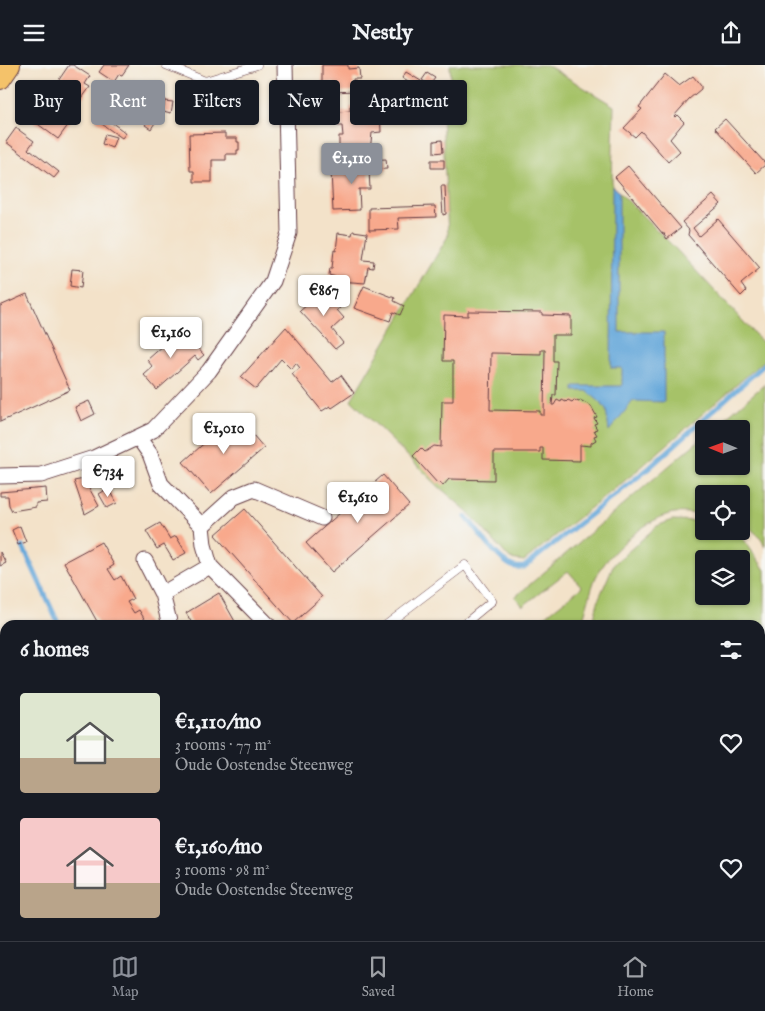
<!DOCTYPE html>
<html lang="en">
<head>
<meta charset="utf-8">
<style>
	body { margin:0; font-family:"IM FELL English",serif; background:#20242c; color:#f1f3f6; height:100vh; display:flex; flex-direction:column; font-size:19px; white-space:nowrap }
	* { box-sizing:border-box; margin:0 }
	p { font-size:16px; color:#9ea1a6 }
	.icon { flex:none; width:28px; height:28px; fill:none; stroke:currentColor; stroke-width:2; stroke-linecap:round; stroke-linejoin:round }
	.map { position:relative; flex:1; overflow:hidden }
	.panel { position:absolute; left:0px; top:555px; width:765px; height:321px; display:flex; flex-direction:column; background:#171b24; border-radius:15px 15px 0 0; box-shadow:0 1px 4px #0004 }
	.panel>* { flex:none }
	.guide { position:absolute; left:15px; top:15px; width:500px; height:45px; display:flex; gap:10px }
	.needle { width:32px; rotate:271deg }
	.buttons { position:absolute; left:695px; top:355px; display:grid; gap:10px }
	.buttons a { display:grid; place-items:center; width:55px; height:55px; border-radius:5px; background:#171b24; box-shadow:0 1px 4px #0004; font-size:25px }
	.price { position:absolute; translate:-50% -42px; padding:0 11px; border-radius:5px; background:#fff; color:#222; font-size:16px; line-height:32px; filter:drop-shadow(0 1px 2px #0008) }
	.price::after { content:''; position:absolute; left:50%; top:30px; width:15px; height:11px; margin-left:-8px; background:inherit; clip-path:polygon(0 0,100% 0,50% 100%) }
	.price.on { background:#8c9099; color:#fff }
	ul { padding:0; list-style:none }
	li { display:flex; align-items:center; gap:15px; height:125px; padding:0 20px }
	li span { display:grid; place-items:center; flex:none; width:140px; height:100px; border-radius:5px; color:#555 }
	li>.icon { margin-inline-start:auto }
	span .icon { width:60px; height:60px; fill:#fffc; stroke-width:1 }
	li b { font-size:21px }
	h2 { display:flex; justify-content:space-between; align-items:center; height:60px; padding:0 20px; font-size:21px }
	.pill { padding:0 18px; border-radius:5px; background:#171b24; box-shadow:0 1px 4px #0004; font-size:18px; line-height:45px }
	.pill.on { background:#8c9099; color:#fff }
	header { display:flex; justify-content:space-between; align-items:center; height:65px; padding:0 20px; background:#171b24; font-size:22px; font-weight:700 }
	.dock { display:flex; justify-content:space-around; align-items:center; height:70px; border-top:1px solid #363941; background:#171b24; font-size:14px; color:#9ea1a6 }
	.dock a { display:grid; justify-items:center; gap:2px }
	.dock .on { color:#8c9099 }
	.map>svg:first-child { display:block }
	.green { fill:#a6c268; stroke:#78704a; fill-rule:evenodd }
	.water { fill:#66a8da; stroke:#586482 }
	.lines { fill:none; stroke-linecap:round; stroke-linejoin:round }
	.stream { stroke:#66a8da; stroke-width:5 }
	.building { fill:#f8a98c; fill-rule:evenodd }
	.lane-casing { stroke:#633c43; stroke-width:9 }
	.street-casing { stroke:#633c43; stroke-width:17 }
	.primary-casing { stroke:#633c43; stroke-width:24 }
	.lane { stroke:#fff; stroke-width:8 }
	.street { stroke:#fff; stroke-width:15 }
	.primary { stroke:#f4c26a; stroke-width:22 }
</style>
</head>
<body>
<header><svg class="icon" aria-label="menu" viewBox="0 0 24 24"><path d="M4 6h16M4 12h16M4 18h16"/></svg>Nestly<svg class="icon" aria-label="share" viewBox="0 0 24 24"><path d="M12 15V3M7 8l5-5 5 5M5 13v7h14v-7"/></svg></header>
<div class="map">
<svg width="765" height="876" viewBox="0 0 765 876">
	<rect width="100%" height="100%" fill="#f6f6f2"/>
	<filter id="ink" filterUnits="userSpaceOnUse"><feTurbulence type="fractalNoise" baseFrequency=".02" numOctaves="2"/><feDisplacementMap in="SourceGraphic" scale="10" xChannelSelector="R" yChannelSelector="G"/><feConvolveMatrix kernelMatrix="1 2 1 2 8 2 1 2 1" color-interpolation-filters="sRGB"/></filter>
	<filter id="wash" filterUnits="userSpaceOnUse"><feTurbulence type="fractalNoise" baseFrequency=".0096" numOctaves="4" result="noise"/><feDisplacementMap in="SourceGraphic" scale="20" xChannelSelector="R" yChannelSelector="G"/><feGaussianBlur stdDeviation="1.12" result="paint"/><feColorMatrix in="noise" values="0 0 0 0 0 0 0 0 0 0 0 0 0 0 0 0 0 1.4 0 .05"/><feComposite in="paint" operator="in"/></filter>
	<g filter="url(#wash)">
		<rect width="100%" height="100%" fill="#f3e2c9"/>
		<path class="green" d="M450,0H547L614,41L612,120L674,182L765,280V295L632,410L524,496L510,494L467,446L438,421L351,335L448,171L441,27L452,33Z
			M765,319V483L761,473L741,455V429H704V449C693,449 679,446 669,449C643,457 609,487 596,512C591,523 586,547 581,560H537L536,558L582,522L568,506L523,541L515,532L704,371V401H741V364H712Z
			M672,455L704,456V466H738L765,505V592L760,597V560H592L599,533L614,499L657,461ZM704,494H741V531H704Z
			M451,871H582L585,876H444Z"/>
		<path class="water" d="M612,120L619,127V267H664V337L633,336L609,366L606,345L600,337L587,326H574V321H622V303H611Z"/>
		<g class="lines">
			<path class="stream" d="M466,452C479,467 496,493 512,501C516,503 520,502 524,502L648,404L765,299
				M23,482L59,560
				M0,711L5,720
				M0,859H5
				M238,871L241,876
				M64,876L65,871"/>
		</g>
		<g id="blocks">
			<path class="building" d="M69,0H73L90,11L85,19L90,22L80,36L56,19Z
				M104,0H129L122,10L119,9L114,17L99,7Z
				M322,0H348V4L359,3L360,14H353L354,26L334,27V18H322Z
				M406,7L421,16L417,23L402,13Z
				M427,8L435,13L430,20L422,15Z
				M665,9L679,21L693,11L701,21V24L689,34L674,51L675,52L677,50L684,57L670,74L680,86L668,97L641,66L635,72L624,63L642,44L639,42Z
				M152,26L165,35L156,47L144,39Z
				M48,32L74,52L58,74L31,54Z
				M165,36L173,37L171,48L163,46Z
				M369,41V47L380,46L381,67L372,68L370,86L339,87V71H343L342,61H338V47L350,46V42Z
				M316,42H326V55H316Z
				M100,49L126,68L122,73L96,55Z
				M153,49L158,53L151,64L145,60Z
				M725,54L765,98V100L756,108L715,63Z
				M16,63L34,76L28,84L30,86L31,85L59,107L54,113L6,77Z
				M225,68V73H237V77H239V85H237V89H226V95H212V117H194V106H190L189,69Z
				M105,69L116,72L112,83L102,79Z
				M442,75L443,87L434,88V76Z
				M386,94L387,104L369,105L370,124H359L360,145L333,146L331,106L368,102V95Z
				M431,95H444V103H431Z
				M628,101L681,163L667,174L664,170L665,169H663L615,112Z
				M441,121H445L446,149L443,150Z
				M713,130L721,139L693,163L699,171L718,154L760,203L741,219L746,226L741,231L688,170L689,165L682,157Z
				M435,141L436,152L398,153L399,164L369,165V143Z
				M353,166L367,168L363,195L374,196L373,203L368,202L365,218L339,216V213L329,210L330,203H332L334,185L336,186L338,168L352,170Z
				M72,204L83,205L81,223L70,221Z
				M364,221L395,233L394,236L404,241L400,250L393,247L390,256L354,243Z
				M323,226L329,234L331,232L340,243L337,245L344,253L332,264L343,278L335,284L300,246Z
				M27,229L70,325L0,357V241Z
				M468,246L542,247V250L571,251V270H553V296H557L556,330H553L552,340H554L557,335L561,337L562,335L566,337L568,335L572,337L574,335L579,337L580,335L591,341L597,352L594,353L597,358L594,359L597,364L594,365L597,370L594,371L596,375L591,378V381L580,380V396L543,395V383H540V387H494V415L449,414L443,421L440,417L438,419L413,391L421,383L425,387L434,381L441,382L442,336H453V296H443L444,250L468,251ZM541,285H545L544,350H540V346L490,345L491,288L541,289Z
				M286,262L332,317L341,310L354,328L332,343L330,341L322,346L292,309L300,303L296,298L291,304L281,294L256,324L241,312Z
				M181,265L204,290L198,295L195,291L157,325L144,310L153,302L147,295L164,280L170,286L172,285L166,278Z
				M89,336L95,349L81,356L75,342Z
				M236,350L264,383L211,429L183,397Z
				M383,410L409,440L332,507L306,478Z
				M84,414L99,441L85,449L74,416Z
				M46,423L47,437L36,438V442L12,446L9,440L8,431H0V427Z
				M109,423L117,438L107,443L99,429Z
				M245,444L322,532L293,558L215,470Z
				M160,458L170,474L176,471L186,488L173,495L164,480L157,484L146,466Z
				M20,461L26,477L18,480L12,465Z
				M101,477L114,500L108,504L115,515L121,511L133,534L127,537L134,548L139,545L148,560H99L64,497Z
				M0,487L6,498L0,501Z
				M219,528L237,560H193L186,548Z
				M760,729H765V811H760Z
				M97,871H111L114,876H99Z"/>
		</g>
	</g>
	<g filter="url(#ink)">
		<use href="#blocks" fill-opacity="0" stroke="#633c43" stroke-width="1"/>
		<g class="lines">
			<g class="lane-casing">
				<path id="lane" d="M166,0L205,16L257,0
					M386,560L465,500L492,536L463,560"/>
			</g>
			<g class="street-casing">
				<path id="street" d="M138,372L150,389L161,419L202,461L204,480L210,501L268,560
					M0,411L41,410L94,393L153,365L209,306L273,216L289,168L285,0
					M202,461L234,432L254,424L322,453
					M145,496L162,529L170,560
					M162,529L210,501
					M760,616L765,610
					M0,773L5,783
					M670,871L672,876
					M35,876L36,871"/>
			</g>
			<g class="primary-casing">
				<path id="primary" d="M0,13L9,0"/>
			</g>
			<use href="#lane" class="lane"/>
			<use href="#street" class="street"/>
			<use href="#primary" class="primary"/>
		</g>
	</g>
</svg>
<div class="buttons">
<a><svg class="needle" viewBox="-14 -14 28 28"><path d="M0-13l5 13h-10z" fill="#e53935"/><path d="M0 13l5-13h-10z" fill="#9ea1a6"/></svg></a>
<a><svg class="icon" aria-label="locate" viewBox="0 0 24 24"><circle cx="12" cy="12" r="6"/><path d="M12 2v4M12 18v4M2 12h4M18 12h4"/></svg></a>
<a><svg class="icon" aria-label="layers" viewBox="0 0 24 24"><path d="M12 4l9 5-9 5-9-5zM3 14l9 5 9-5"/></svg></a>
</div>
<b class="price on" style="left:352px;top:120px">€1,110</b>
<b class="price" style="left:324px;top:252px">€867</b>
<b class="price" style="left:171px;top:294px">€1,160</b>
<b class="price" style="left:224px;top:390px">€1,010</b>
<b class="price" style="left:108px;top:433px">€734</b>
<b class="price" style="left:358px;top:459px">€1,610</b>
<div class="guide">
<a class="pill">Buy</a>
<a class="pill on">Rent</a>
<a class="pill">Filters</a>
<a class="pill">New</a>
<a class="pill">Apartment</a>
</div>
<section class="panel">
<h2>6 homes<svg class="icon" aria-label="filters" viewBox="0 0 24 24"><path d="M4 7h16M4 17h16"/><circle cx="9" cy="7" r="2"/><circle cx="15" cy="17" r="2"/></svg></h2>
<ul>
<li><span style="background:linear-gradient(#dfe7d0 65%,#b9a48a 0)"><svg class="icon" aria-label="home" viewBox="0 0 24 24"><path d="M3 11l9-7 9 7M6 9v11h12V9"/></svg></span><div><b>€1,110/mo</b><p>3 rooms · 77 m²</p><p>Oude Oostendse Steenweg</p></div><svg class="icon" aria-label="heart" viewBox="0 0 24 24"><path d="M12 20l-8-8c-3-5 5-10 8-4 3-6 11-1 8 4z"/></svg></li>
<li><span style="background:linear-gradient(#f6c9c9 65%,#b9a48a 0)"><svg class="icon" aria-label="home" viewBox="0 0 24 24"><path d="M3 11l9-7 9 7M6 9v11h12V9"/></svg></span><div><b>€1,160/mo</b><p>3 rooms · 98 m²</p><p>Oude Oostendse Steenweg</p></div><svg class="icon" aria-label="heart" viewBox="0 0 24 24"><path d="M12 20l-8-8c-3-5 5-10 8-4 3-6 11-1 8 4z"/></svg></li>
</ul>
</section>
</div>
<nav class="dock">
<a class="on"><svg class="icon" aria-label="map" viewBox="0 0 24 24"><path d="M3 6l6-2 6 2 6-2v14l-6 2-6-2-6 2zM9 4v14M15 6v14"/></svg>Map</a>
<a><svg class="icon" aria-label="saved" viewBox="0 0 24 24"><path d="M7 4h10v16l-5-4-5 4z"/></svg>Saved</a>
<a><svg class="icon" aria-label="home" viewBox="0 0 24 24"><path d="M3 11l9-7 9 7M6 9v11h12V9"/></svg>Home</a>
</nav>
</body>
</html>
